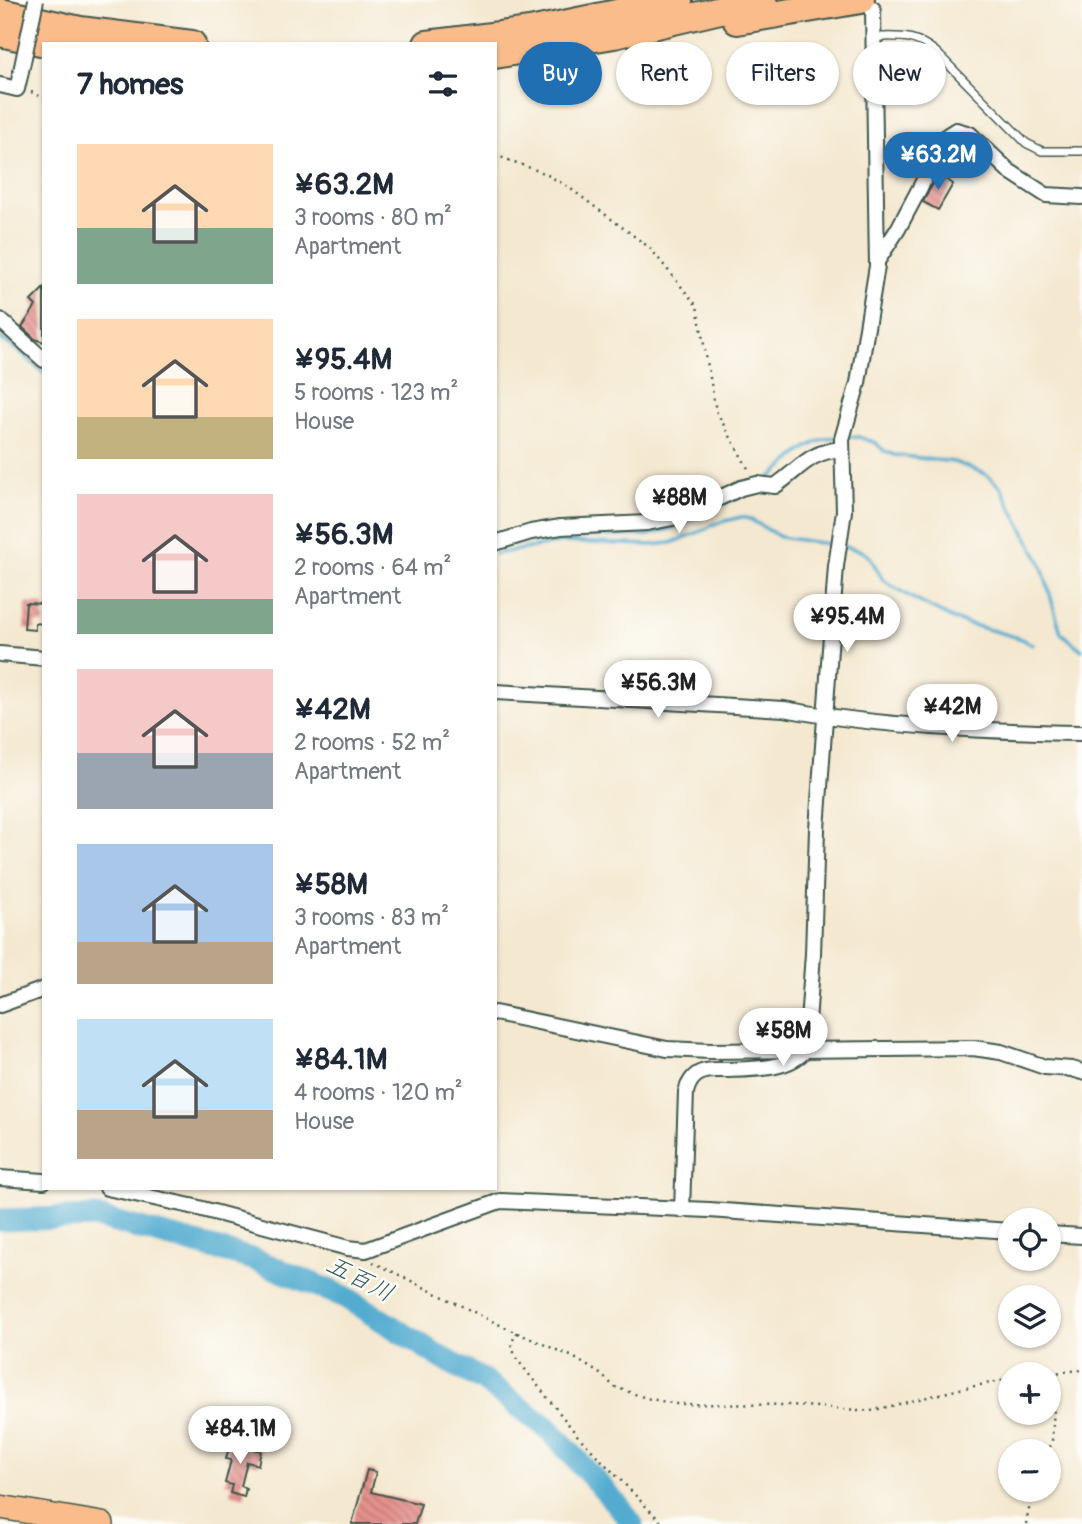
<!DOCTYPE html>
<html lang="en">
<head>
<meta charset="utf-8">
<style>
	body { margin:0; font-family:Pangolin,"Klee One",sans-serif; background:#f2f2f3; color:#1f2937; height:100vh; display:flex; flex-direction:column; font-size:26px; white-space:nowrap }
	* { box-sizing:border-box; margin:0 }
	p { font-size:23px; color:#747a83 }
	.icon { flex:none; width:38px; height:38px; fill:none; stroke:currentColor; stroke-width:2; stroke-linecap:round; stroke-linejoin:round }
	.map { position:relative; flex:1; overflow:hidden }
	.side { position:absolute; left:42px; top:42px; width:455px; height:1148px; display:flex; flex-direction:column; background:#fff; border-radius:0px; box-shadow:0 2px 5px #0004 }
	.side>* { flex:none }
	.guide { position:absolute; left:518px; top:42px; width:458px; height:63px; display:flex; gap:14px }
	.controls { position:absolute; left:998px; top:1208px; display:grid; gap:14px }
	.controls a { display:grid; place-items:center; width:63px; height:63px; border-radius:50%; background:#fff; box-shadow:0 2px 5px #0004; font-size:35px }
	.price { position:absolute; translate:-50% -60px; padding:0 16px; border-radius:24px; background:#fff; color:#222; font-size:23px; line-height:46px; filter:drop-shadow(0 2px 4px #0008) }
	.price::after { content:''; position:absolute; left:50%; top:42px; width:21px; height:16px; margin-left:-10px; background:inherit; clip-path:polygon(0 0,100% 0,50% 100%) }
	.price.selected { background:#1f6fb2; color:#fff }
	ul { padding:0; list-style:none }
	li { display:flex; align-items:center; gap:21px; height:175px; padding:0 35px }
	li span { display:grid; place-items:center; flex:none; width:196px; height:140px; border-radius:0px; color:#555 }
	li>.icon { margin-inline-start:auto }
	span .icon { width:84px; height:84px; fill:#fffc; stroke-width:1 }
	li b { font-size:30px }
	h2 { display:flex; justify-content:space-between; align-items:center; height:84px; padding:0 35px; font-size:30px }
	.chip { padding:0 24px; border-radius:32px; background:#fff; box-shadow:0 2px 5px #0004; font-size:24px; line-height:63px }
	.chip.selected { background:#1f6fb2; color:#fff }
	.map>svg:first-child { display:block }
	.lines { fill:none; stroke-linecap:round; stroke-linejoin:round }
	.stream { stroke:#53acd0; stroke-width:3.5 }
	.river { stroke:#53acd0; stroke-width:23 }
	.building { fill:url(#building-back-hatch) }
	.service-casing { stroke:#3f574b; stroke-width:10 }
	.minor-casing { stroke:#3f574b; stroke-width:18 }
	.primary-casing { stroke:#3f574b; stroke-width:26 }
	.motorway-casing { stroke:#3f574b; stroke-width:30 }
	.path { stroke:#3f574b; stroke-width:2.5; stroke-dasharray:2 5; stroke-linecap:butt }
	.service { stroke:#fff; stroke-width:7 }
	.minor { stroke:#fff; stroke-width:14 }
	.primary { stroke:#fabc8b; stroke-width:23 }
	.motorway { stroke:#fabc8b; stroke-width:26 }
	.minor-bridge-casing { stroke:#3f574b; stroke-width:18; stroke-linecap:butt }
	.minor-bridge { stroke:#fff; stroke-width:14 }
	.labels { text-anchor:middle; dominant-baseline:central; stroke-width:5; stroke-linejoin:round; paint-order:stroke }
	.water-label { font-size:24px; font-style:italic; fill:#2f5e63; stroke:#fdfcf7 }
</style>
</head>
<body>
<div class="map">
<svg width="1082" height="1524" viewBox="0 0 1082 1524">
	<defs>
		<pattern id="building-back-hatch" width="6" height="6" patternUnits="userSpaceOnUse" patternTransform="scale(1.75)"><rect width="6" height="6" fill="#e5918d"/><path d="M-1 5l2 2M0 0l6 6M5-1l2 2" fill="none" stroke="#b97874"/></pattern>
	</defs>
	<rect width="100%" height="100%" fill="#fdfcf7"/>
	<filter id="ink" filterUnits="userSpaceOnUse"><feTurbulence type="fractalNoise" baseFrequency=".0143" numOctaves="2"/><feDisplacementMap in="SourceGraphic" scale="14" xChannelSelector="R" yChannelSelector="G"/><feConvolveMatrix kernelMatrix="1 2 1 2 8 2 1 2 1" color-interpolation-filters="sRGB"/></filter>
	<filter id="wash" filterUnits="userSpaceOnUse"><feTurbulence type="fractalNoise" baseFrequency=".00686" numOctaves="4" result="noise"/><feDisplacementMap in="SourceGraphic" scale="28" xChannelSelector="R" yChannelSelector="G"/><feGaussianBlur stdDeviation="1.57" result="paint"/><feColorMatrix in="noise" values="0 0 0 0 0 0 0 0 0 0 0 0 0 0 0 0 0 1.4 0 .05"/><feComposite in="paint" operator="in"/></filter>
	<g filter="url(#wash)">
		<rect width="100%" height="100%" fill="#f4e8d0"/>
		<g class="lines">
			<path class="stream" d="M0,338L19,351L44,373
				M847,437H859L876,443L883,450L894,455L954,462L984,473L1000,486L1041,563L1061,633L1082,650
				M767,480C790,463 808,438 839,437
				M515,544L549,537L648,535L676,527L752,491
				M842,546L861,551L870,557L883,580L914,599L955,620L1019,638L1033,645
				M495,554L563,542L651,545L671,543L704,530L714,524L741,517L750,519L780,537L835,545"/>
			<path class="river" d="M0,1220L96,1217L253,1259L345,1297L442,1358L481,1379L549,1429L621,1509L632,1524"/>
		</g>
		<g id="blocks">
			<path class="building" d="M938,174L953,184L938,210L923,202Z
				M44,288V342L35,339L22,327L36,306L31,301Z
				M26,603L44,604V624L35,623V630L24,629Z
				M230,1443L261,1451L258,1465L247,1462L241,1486L246,1488L244,1497L230,1493L232,1485L225,1483L231,1460L226,1459Z
				M367,1470L376,1472L371,1492L421,1504L415,1524H352Z"/>
		</g>
	</g>
	<g filter="url(#ink)">
		<use href="#blocks" fill-opacity="0" stroke="#3f574b" stroke-width="2"/>
		<g class="lines">
			<g class="service-casing">
				<path id="service" d="M874,37C902,37 913,34 936,52L1026,143L1042,151H1082"/>
			</g>
			<g class="minor-casing">
				<path id="minor" d="M0,85L17,89L20,76
					M878,260L898,229L948,135L956,130L970,134L1009,171L1046,195L1082,197
					M0,320L44,360
					M495,543L531,532L561,527L647,523L678,517L741,488L757,484L775,486C800,469 808,452 841,449
					M0,654L44,658
					M495,692L784,709C882,727 983,731 1082,733
					M0,1005L44,989
					M495,1013L667,1049L710,1051L973,1048L1001,1052L1045,1067L1072,1069L1082,1072
					M0,1178L44,1181
					M107,1188L191,1206L348,1248L366,1250L500,1201L709,1210L1010,1231
					M682,1210L686,1092C688,1084 693,1075 702,1072C709,1069 717,1070 724,1070C750,1069 789,1071 806,1049L813,954L817,829L836,566L844,511L842,439L858,383L877,266L873,9
					M1048,1234L1082,1236"/>
			</g>
			<g class="primary-casing">
				<path id="primary" d="M0,1507L102,1524"/>
			</g>
			<g class="motorway-casing">
				<path id="motorway" d="M0,12L80,30L192,44
					M737,21L861,0
					M0,33L50,44
					M427,44L530,31L679,0
					M495,55L614,35L763,0"/>
			</g>
			<path class="path" d="M31,92L44,98
				M495,155L544,173L567,186L650,248L697,306L716,411L750,472
				M373,1262L508,1329L573,1357L599,1373L615,1387L646,1398L676,1404L791,1405L871,1411L960,1389L1010,1379
				M517,1332L511,1344L516,1358L577,1435L663,1524
				M1044,1374L1082,1370
				M1048,1454L1052,1440L1056,1372
				M1026,1524L1033,1489"/>
			<use href="#service" class="service"/>
			<use href="#minor" class="minor"/>
			<use href="#primary" class="primary"/>
			<use href="#motorway" class="motorway"/>
			<g class="minor-bridge-casing">
				<path id="minor-bridge" d="M20,76L36,0"/>
			</g>
			<use href="#minor-bridge" class="minor-bridge"/>
		</g>
	</g>
	<g class="labels">
		<g class="water-label">
			<text transform="translate(360 1279) rotate(27)">五百川</text>
		</g>
	</g>
</svg>
<div class="controls">
<a><svg class="icon" aria-label="locate" viewBox="0 0 24 24"><circle cx="12" cy="12" r="6"/><path d="M12 2v4M12 18v4M2 12h4M18 12h4"/></svg></a>
<a><svg class="icon" aria-label="layers" viewBox="0 0 24 24"><path d="M12 4l9 5-9 5-9-5zM3 14l9 5 9-5"/></svg></a>
<a>+</a>
<a>−</a>
</div>
<b class="price selected" style="left:938px;top:192px">¥63.2M</b>
<b class="price" style="left:679px;top:535px">¥88M</b>
<b class="price" style="left:847px;top:654px">¥95.4M</b>
<b class="price" style="left:658px;top:720px">¥56.3M</b>
<b class="price" style="left:952px;top:744px">¥42M</b>
<b class="price" style="left:783px;top:1068px">¥58M</b>
<b class="price" style="left:240px;top:1466px">¥84.1M</b>
<div class="guide">
<a class="chip selected">Buy</a>
<a class="chip">Rent</a>
<a class="chip">Filters</a>
<a class="chip">New</a>
</div>
<section class="side">
<h2>7 homes<svg class="icon" aria-label="filters" viewBox="0 0 24 24"><path d="M4 7h16M4 17h16"/><circle cx="9" cy="7" r="2"/><circle cx="15" cy="17" r="2"/></svg></h2>
<ul>
<li><span style="background:linear-gradient(#ffd9b3 60%,#7fa58c 0)"><svg class="icon" aria-label="home" viewBox="0 0 24 24"><path d="M3 11l9-7 9 7M6 9v11h12V9"/></svg></span><div><b>¥63.2M</b><p>3 rooms · 80 m²</p><p>Apartment</p></div></li>
<li><span style="background:linear-gradient(#ffd9b3 70%,#c2b280 0)"><svg class="icon" aria-label="home" viewBox="0 0 24 24"><path d="M3 11l9-7 9 7M6 9v11h12V9"/></svg></span><div><b>¥95.4M</b><p>5 rooms · 123 m²</p><p>House</p></div></li>
<li><span style="background:linear-gradient(#f6c9c9 75%,#7fa58c 0)"><svg class="icon" aria-label="home" viewBox="0 0 24 24"><path d="M3 11l9-7 9 7M6 9v11h12V9"/></svg></span><div><b>¥56.3M</b><p>2 rooms · 64 m²</p><p>Apartment</p></div></li>
<li><span style="background:linear-gradient(#f6c9c9 60%,#9aa5b1 0)"><svg class="icon" aria-label="home" viewBox="0 0 24 24"><path d="M3 11l9-7 9 7M6 9v11h12V9"/></svg></span><div><b>¥42M</b><p>2 rooms · 52 m²</p><p>Apartment</p></div></li>
<li><span style="background:linear-gradient(#a9c7e8 70%,#b9a48a 0)"><svg class="icon" aria-label="home" viewBox="0 0 24 24"><path d="M3 11l9-7 9 7M6 9v11h12V9"/></svg></span><div><b>¥58M</b><p>3 rooms · 83 m²</p><p>Apartment</p></div></li>
<li><span style="background:linear-gradient(#bfe0f5 65%,#b9a48a 0)"><svg class="icon" aria-label="home" viewBox="0 0 24 24"><path d="M3 11l9-7 9 7M6 9v11h12V9"/></svg></span><div><b>¥84.1M</b><p>4 rooms · 120 m²</p><p>House</p></div></li>
</ul>
</section>
</div>
</body>
</html>
